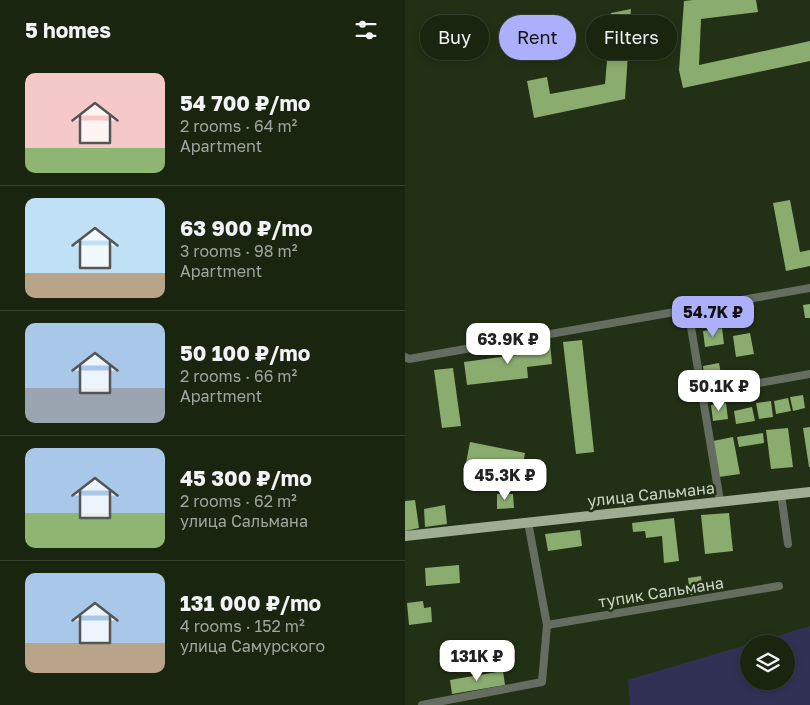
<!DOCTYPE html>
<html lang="en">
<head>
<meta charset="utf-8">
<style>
	body { margin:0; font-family:"Golos Text",sans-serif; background:#232d19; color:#f1f3f6; height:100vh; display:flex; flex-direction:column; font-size:19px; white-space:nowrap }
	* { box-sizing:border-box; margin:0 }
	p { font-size:16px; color:#9fa59f }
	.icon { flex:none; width:28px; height:28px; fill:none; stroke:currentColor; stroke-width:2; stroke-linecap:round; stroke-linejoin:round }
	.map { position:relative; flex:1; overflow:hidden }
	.details { display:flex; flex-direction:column; background:#1a2510; width:405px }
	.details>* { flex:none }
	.hud { position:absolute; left:15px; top:15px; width:315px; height:45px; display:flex; gap:10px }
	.tools { position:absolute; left:335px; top:635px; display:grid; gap:10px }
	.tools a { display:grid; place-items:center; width:55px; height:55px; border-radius:50%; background:#1a2510; box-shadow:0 2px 8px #0003,0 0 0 1px #384230; font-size:25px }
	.price { position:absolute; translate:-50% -42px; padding:0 11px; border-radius:10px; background:#fff; color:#222; font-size:16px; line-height:32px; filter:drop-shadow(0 1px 2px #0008) }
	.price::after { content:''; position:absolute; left:50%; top:30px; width:15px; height:11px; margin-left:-8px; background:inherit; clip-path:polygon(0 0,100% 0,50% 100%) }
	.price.on { background:#acaffb; color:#111 }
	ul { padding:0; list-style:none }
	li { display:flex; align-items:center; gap:15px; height:125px; padding:0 25px }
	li+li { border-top:1px solid #384230 }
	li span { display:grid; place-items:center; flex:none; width:140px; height:100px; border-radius:10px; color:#555 }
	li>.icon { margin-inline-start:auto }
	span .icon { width:60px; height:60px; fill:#fffc; stroke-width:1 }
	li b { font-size:21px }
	h2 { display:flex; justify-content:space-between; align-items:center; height:60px; padding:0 25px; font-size:21px }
	.chip { padding:0 18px; border-radius:22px; background:#1a2510; box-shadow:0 2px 8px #0003,0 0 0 1px #384230; font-size:18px; line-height:45px }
	.chip.on { background:#acaffb; color:#111 }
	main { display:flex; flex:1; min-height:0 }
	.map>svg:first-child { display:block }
	.green { fill:#313156 }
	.building { fill:#8aac6f }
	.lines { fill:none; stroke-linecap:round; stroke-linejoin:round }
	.minor { stroke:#656d60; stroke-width:8 }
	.major { stroke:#9fae93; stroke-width:10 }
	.labels { text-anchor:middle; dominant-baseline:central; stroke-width:5; stroke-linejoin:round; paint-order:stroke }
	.street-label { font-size:16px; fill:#ccd5c5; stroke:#223115 }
</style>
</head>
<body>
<main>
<section class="details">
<h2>5 homes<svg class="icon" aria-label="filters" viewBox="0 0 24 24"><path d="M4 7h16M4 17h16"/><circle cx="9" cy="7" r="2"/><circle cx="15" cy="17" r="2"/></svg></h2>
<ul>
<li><span style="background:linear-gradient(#f6c9c9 75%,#8fb573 0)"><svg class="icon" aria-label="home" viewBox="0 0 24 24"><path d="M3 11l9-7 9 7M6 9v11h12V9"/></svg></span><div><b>54 700 ₽/mo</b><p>2 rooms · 64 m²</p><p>Apartment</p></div></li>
<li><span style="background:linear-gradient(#bfe0f5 75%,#b9a48a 0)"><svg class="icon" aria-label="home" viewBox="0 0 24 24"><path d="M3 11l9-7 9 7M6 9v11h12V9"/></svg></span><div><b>63 900 ₽/mo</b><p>3 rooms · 98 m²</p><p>Apartment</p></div></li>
<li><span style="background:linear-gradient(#a9c7e8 65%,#9aa5b1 0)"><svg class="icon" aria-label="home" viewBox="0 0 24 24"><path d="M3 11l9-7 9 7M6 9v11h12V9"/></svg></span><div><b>50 100 ₽/mo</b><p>2 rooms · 66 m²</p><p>Apartment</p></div></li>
<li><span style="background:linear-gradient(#a9c7e8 65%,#8fb573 0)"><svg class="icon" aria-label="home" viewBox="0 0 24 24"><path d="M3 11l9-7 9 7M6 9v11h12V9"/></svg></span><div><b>45 300 ₽/mo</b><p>2 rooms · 62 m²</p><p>улица Сальмана</p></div></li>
<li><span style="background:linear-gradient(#a9c7e8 70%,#b9a48a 0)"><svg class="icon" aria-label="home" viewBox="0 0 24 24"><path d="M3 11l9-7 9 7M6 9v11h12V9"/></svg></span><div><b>131 000 ₽/mo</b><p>4 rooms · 152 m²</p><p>улица Самурского</p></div></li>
</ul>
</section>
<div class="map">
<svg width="405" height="705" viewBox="0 0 405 705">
	<rect width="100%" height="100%" fill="#223115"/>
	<path class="green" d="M405,626V705H225L223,680L344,644V681H381V644H344Z"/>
	<path class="building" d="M288,0H351L353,12L296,19L294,65L405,41V61L278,88L274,70L279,1Z
		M226,9L220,99L129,118L122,81L142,77L145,94L200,84L206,13Z
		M385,200L395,252L405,250V266L381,271L368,203Z
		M405,304V318H400L398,305Z
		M317,328L319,344L300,347L298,331Z
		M345,333L349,354L331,357L328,336Z
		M177,340L189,452L171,454L158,342Z
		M145,342L147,364L122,367L123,378L62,385L59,362L119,354L118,345Z
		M314,363L318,386L305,388L304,380L300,381L298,366Z
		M48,368L56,426L37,428L29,370Z
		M398,395L400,408L388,411L385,397Z
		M383,398L386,411L371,414L369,401Z
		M366,401L368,417L354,419L351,403Z
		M321,403L323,419L308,421L306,405Z
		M347,407L350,421L331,424L329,411Z
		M405,427V467H404L398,428Z
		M383,428L388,467L366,469L361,430Z
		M358,433L359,443L334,447L332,437Z
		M328,437L335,474L314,477L308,441Z
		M65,442L120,453L116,474L61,463Z
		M92,494H108L109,508L92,509Z
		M10,500L14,528L0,531V501Z
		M40,505L42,524L20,527L19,509Z
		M324,513L328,551L300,554L296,515Z
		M269,518L274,561L259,563L257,536L241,538L240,531L228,532L227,523Z
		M175,530L177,546L143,551L140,534Z
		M54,565L55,583L21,586L20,568Z
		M296,576L298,593L285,595L283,578Z
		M18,601L19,608L26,607L27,622L4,625L2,603Z
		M98,671L100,685L47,694L45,680Z"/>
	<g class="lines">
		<path class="minor" d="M283,309L315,501
			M0,357L4,359L405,288
			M297,393L405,374
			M376,494L383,544
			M142,625L374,586
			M17,705L137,682L142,625L123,522"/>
		<path class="major" d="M0,536L405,492"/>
	</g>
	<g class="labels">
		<g class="street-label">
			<text transform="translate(246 494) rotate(-6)">улица Сальмана</text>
			<text transform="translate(256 592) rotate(-9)">тупик Сальмана</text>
		</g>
	</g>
</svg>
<div class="tools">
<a><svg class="icon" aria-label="layers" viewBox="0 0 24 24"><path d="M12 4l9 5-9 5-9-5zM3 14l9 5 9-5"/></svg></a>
</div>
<b class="price on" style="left:308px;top:338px">54.7K ₽</b>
<b class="price" style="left:103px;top:365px">63.9K ₽</b>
<b class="price" style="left:314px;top:412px">50.1K ₽</b>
<b class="price" style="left:100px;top:501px">45.3K ₽</b>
<b class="price" style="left:72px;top:682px">131K ₽</b>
<div class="hud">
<a class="chip">Buy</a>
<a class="chip on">Rent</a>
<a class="chip">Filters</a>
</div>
</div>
</main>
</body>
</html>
